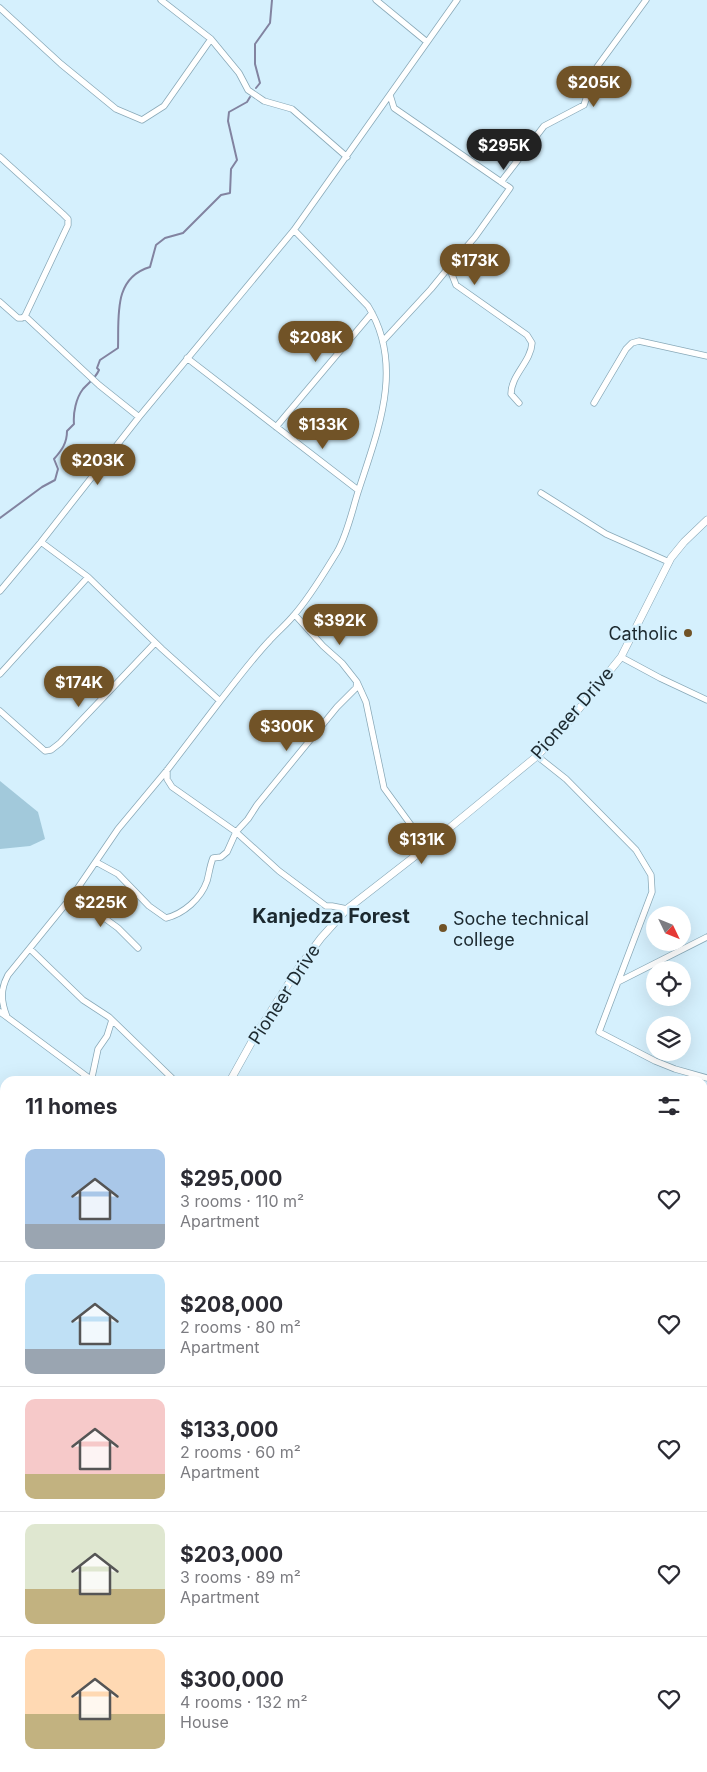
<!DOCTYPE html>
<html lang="en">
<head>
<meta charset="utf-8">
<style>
	body { margin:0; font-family:Inter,sans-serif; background:#f2f2f3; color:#2b2b33; height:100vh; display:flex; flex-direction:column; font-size:19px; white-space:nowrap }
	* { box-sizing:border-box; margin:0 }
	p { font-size:16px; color:#7c7c81 }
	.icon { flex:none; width:28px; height:28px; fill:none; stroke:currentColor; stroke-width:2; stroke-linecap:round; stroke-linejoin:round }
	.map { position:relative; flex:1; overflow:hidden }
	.drawer { position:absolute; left:0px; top:1076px; width:708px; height:696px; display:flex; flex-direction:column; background:#fff; border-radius:15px 15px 0 0; box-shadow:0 5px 20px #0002 }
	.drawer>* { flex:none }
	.needle { width:32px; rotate:133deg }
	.fabs { position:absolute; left:646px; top:906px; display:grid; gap:10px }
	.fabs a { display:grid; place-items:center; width:45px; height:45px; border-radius:50%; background:#fff; box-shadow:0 5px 20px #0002; font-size:25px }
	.price { position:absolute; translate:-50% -42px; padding:0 11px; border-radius:18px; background:#715327; color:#fff; font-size:16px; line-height:32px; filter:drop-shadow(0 1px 2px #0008) }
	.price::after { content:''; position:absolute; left:50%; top:30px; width:15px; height:11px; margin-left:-8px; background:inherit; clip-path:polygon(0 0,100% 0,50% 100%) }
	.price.current { background:#222; color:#fff }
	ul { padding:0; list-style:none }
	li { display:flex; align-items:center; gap:15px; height:125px; padding:0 25px }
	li+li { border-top:1px solid #e1e1e2 }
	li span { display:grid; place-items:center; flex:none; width:140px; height:100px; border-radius:10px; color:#555 }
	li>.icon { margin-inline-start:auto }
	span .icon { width:60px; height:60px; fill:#fffc; stroke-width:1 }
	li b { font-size:21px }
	h2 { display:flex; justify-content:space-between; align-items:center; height:60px; padding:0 25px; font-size:21px }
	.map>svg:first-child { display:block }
	.green { fill:#a2c9db }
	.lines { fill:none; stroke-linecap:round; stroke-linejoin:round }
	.stream { stroke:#8283a0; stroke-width:2 }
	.minor-casing { stroke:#89a9b8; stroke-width:7 }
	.tertiary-casing { stroke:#89a9b8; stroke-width:8 }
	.secondary-casing { stroke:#89a9b8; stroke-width:9 }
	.minor { stroke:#fff; stroke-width:5.5 }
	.tertiary { stroke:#fff; stroke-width:7 }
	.secondary { stroke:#fff; stroke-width:8 }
	.poi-dot { fill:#715327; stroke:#d5f0fd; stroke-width:2 }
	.labels { text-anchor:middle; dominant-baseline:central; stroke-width:5; stroke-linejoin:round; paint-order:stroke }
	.poi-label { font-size:18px; fill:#1c292f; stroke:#d5f0fd; text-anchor:end }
	.street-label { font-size:18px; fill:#1c292f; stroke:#d5f0fd }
	.quarter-label { font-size:20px; font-weight:bold; fill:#1c292f; stroke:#d5f0fd }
</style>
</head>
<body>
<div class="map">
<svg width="707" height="1772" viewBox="0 0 707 1772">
	<rect width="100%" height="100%" fill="#d5f0fd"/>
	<path class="green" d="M0,781L38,812L45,839L30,846L0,849Z"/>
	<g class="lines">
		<path class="stream" d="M256,88L260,83L255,64V44L270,23L272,0
			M0,518L42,487L55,480L58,469L54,459C62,450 67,443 67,431L74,424C73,413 76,398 83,389C89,382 95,379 99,370L97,368L100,360L118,348C119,316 113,278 150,267L156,245L165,238L183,233L221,195L230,193L231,169L237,160L228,121L229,112L247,102L250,97"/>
		<g class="minor-casing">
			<path id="minor" d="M161,0L211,39L239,73L248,90L264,101L292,109L347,157
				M376,0L427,42
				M0,8L61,64L116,109L142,120L164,106L211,39
				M390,95L394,108L510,188L475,237L449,267
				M0,157L63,214L68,219V225L25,316L22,318H18L0,302
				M501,182L544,126L584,105L597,67L646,0
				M25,316L99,385L139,417
				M383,341L431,289L449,267L456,285L527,335L532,343C531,362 511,375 511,394L519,403
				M187,358L358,490
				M594,403L626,349L632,343L639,341L707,356
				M276,427L372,313
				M541,493L606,534L669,562
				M41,542L139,417L294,230L457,0
				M0,591L41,542L88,577L162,649L220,701L168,769L118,829L73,895L8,975C0,990 1,1001 7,1017
				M621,657L660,678L707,700
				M0,674L88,577
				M357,682L366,702L384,788L427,847
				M220,701C236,681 252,659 270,640C278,631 287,624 294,615C310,597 324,573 337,552C347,535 352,511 358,492C378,430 405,366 368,306L294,230
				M0,711L45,751L51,750L60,743L155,643
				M537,756L566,779L636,850L651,875L652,892L599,1032L655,1061L675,1069L707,1078
				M167,770V779L172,787L236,832L279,871L326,906H332L347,909
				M96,862L118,874L149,906L166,918C183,914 201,899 207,881C209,874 210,865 213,858L221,857L227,852L236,832L248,819L257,805L337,707L356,688L357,682L342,663L323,646L295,615
				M73,895L118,928L138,948
				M30,949L83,1000L109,1017L175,1081
				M618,982L707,937
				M0,1012L93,1081
				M88,1080L92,1077L98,1049L107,1036L112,1020
				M0,1147L5,1146
				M0,1262L5,1264
				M702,1413L707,1411
				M702,1454H707
				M702,1595L707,1594
				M527,1768L529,1772
				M582,1768L583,1772
				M638,1768L639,1772
				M699,1768L700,1772"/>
		</g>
		<g class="tertiary-casing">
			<path id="tertiary" d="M230,1081L255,1036L300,966L321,938L347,909L419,853L537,756L561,731L621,657L671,558L684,542L707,520"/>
		</g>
		<g class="secondary-casing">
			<path id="secondary" d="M702,1510L707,1508
				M0,1540L5,1538
				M220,1768L221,1772
				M190,1772L192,1768
				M230,1772L236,1768"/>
		</g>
		<use href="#minor" class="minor"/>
		<use href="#tertiary" class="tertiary"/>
		<use href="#secondary" class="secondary"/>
	</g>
	<g class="poi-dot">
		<circle cx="688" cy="633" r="5"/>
		<circle cx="443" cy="928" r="5"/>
	</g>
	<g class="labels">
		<g class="poi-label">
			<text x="678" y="633">Catholic</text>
			<text x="453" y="918" text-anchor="start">Soche technical<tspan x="453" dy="21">college</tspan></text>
		</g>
		<g class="street-label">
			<text transform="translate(572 713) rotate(-49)">Pioneer Drive</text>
			<text transform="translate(284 994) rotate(-57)">Pioneer Drive</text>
		</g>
		<g class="quarter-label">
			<text x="331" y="916">Kanjedza Forest</text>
		</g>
	</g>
</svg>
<div class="fabs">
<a><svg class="needle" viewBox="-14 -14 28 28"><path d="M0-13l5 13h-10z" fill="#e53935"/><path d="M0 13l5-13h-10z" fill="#7c7c81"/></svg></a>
<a><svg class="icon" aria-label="locate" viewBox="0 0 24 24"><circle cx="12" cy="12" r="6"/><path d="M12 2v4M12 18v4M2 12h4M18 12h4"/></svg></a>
<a><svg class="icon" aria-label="layers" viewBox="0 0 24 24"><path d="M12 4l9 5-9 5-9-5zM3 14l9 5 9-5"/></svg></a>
</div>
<b class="price" style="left:594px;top:108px">$205K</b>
<b class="price current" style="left:504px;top:171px">$295K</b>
<b class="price" style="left:475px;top:286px">$173K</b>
<b class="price" style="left:316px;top:363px">$208K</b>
<b class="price" style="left:323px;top:450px">$133K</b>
<b class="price" style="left:98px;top:486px">$203K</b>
<b class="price" style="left:340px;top:646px">$392K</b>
<b class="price" style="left:79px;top:708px">$174K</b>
<b class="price" style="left:287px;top:752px">$300K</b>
<b class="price" style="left:422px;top:865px">$131K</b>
<b class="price" style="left:101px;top:928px">$225K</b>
<section class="drawer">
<h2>11 homes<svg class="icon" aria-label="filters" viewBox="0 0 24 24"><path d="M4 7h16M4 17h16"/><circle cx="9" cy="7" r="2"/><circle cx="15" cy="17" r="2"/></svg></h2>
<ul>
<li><span style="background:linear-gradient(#a9c7e8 75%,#9aa5b1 0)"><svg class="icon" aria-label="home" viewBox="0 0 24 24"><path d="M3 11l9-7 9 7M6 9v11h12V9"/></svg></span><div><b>$295,000</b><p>3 rooms · 110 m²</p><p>Apartment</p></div><svg class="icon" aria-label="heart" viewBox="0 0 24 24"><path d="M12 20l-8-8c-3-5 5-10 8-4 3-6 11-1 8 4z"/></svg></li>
<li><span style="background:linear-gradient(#bfe0f5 75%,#9aa5b1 0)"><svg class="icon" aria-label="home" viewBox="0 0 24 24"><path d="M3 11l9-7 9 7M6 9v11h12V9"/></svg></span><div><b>$208,000</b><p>2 rooms · 80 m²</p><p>Apartment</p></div><svg class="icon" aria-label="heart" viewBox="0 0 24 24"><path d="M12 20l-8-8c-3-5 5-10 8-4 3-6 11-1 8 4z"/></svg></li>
<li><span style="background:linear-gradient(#f6c9c9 75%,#c2b280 0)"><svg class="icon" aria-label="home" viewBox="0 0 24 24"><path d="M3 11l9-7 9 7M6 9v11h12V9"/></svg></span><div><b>$133,000</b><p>2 rooms · 60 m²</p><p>Apartment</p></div><svg class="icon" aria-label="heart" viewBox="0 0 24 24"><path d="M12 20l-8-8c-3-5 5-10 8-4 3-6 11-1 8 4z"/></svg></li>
<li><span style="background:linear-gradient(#dfe7d0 65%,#c2b280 0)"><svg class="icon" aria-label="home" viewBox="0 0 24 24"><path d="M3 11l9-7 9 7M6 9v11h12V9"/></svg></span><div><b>$203,000</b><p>3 rooms · 89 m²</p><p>Apartment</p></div><svg class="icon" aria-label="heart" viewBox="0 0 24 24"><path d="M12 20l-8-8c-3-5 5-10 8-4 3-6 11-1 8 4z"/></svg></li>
<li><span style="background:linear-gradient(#ffd9b3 65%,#c2b280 0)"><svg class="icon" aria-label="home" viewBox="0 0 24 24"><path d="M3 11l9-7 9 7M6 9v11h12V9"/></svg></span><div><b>$300,000</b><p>4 rooms · 132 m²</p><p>House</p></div><svg class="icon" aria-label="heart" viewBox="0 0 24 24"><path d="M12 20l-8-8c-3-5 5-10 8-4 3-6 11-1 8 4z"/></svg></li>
</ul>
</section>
</div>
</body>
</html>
